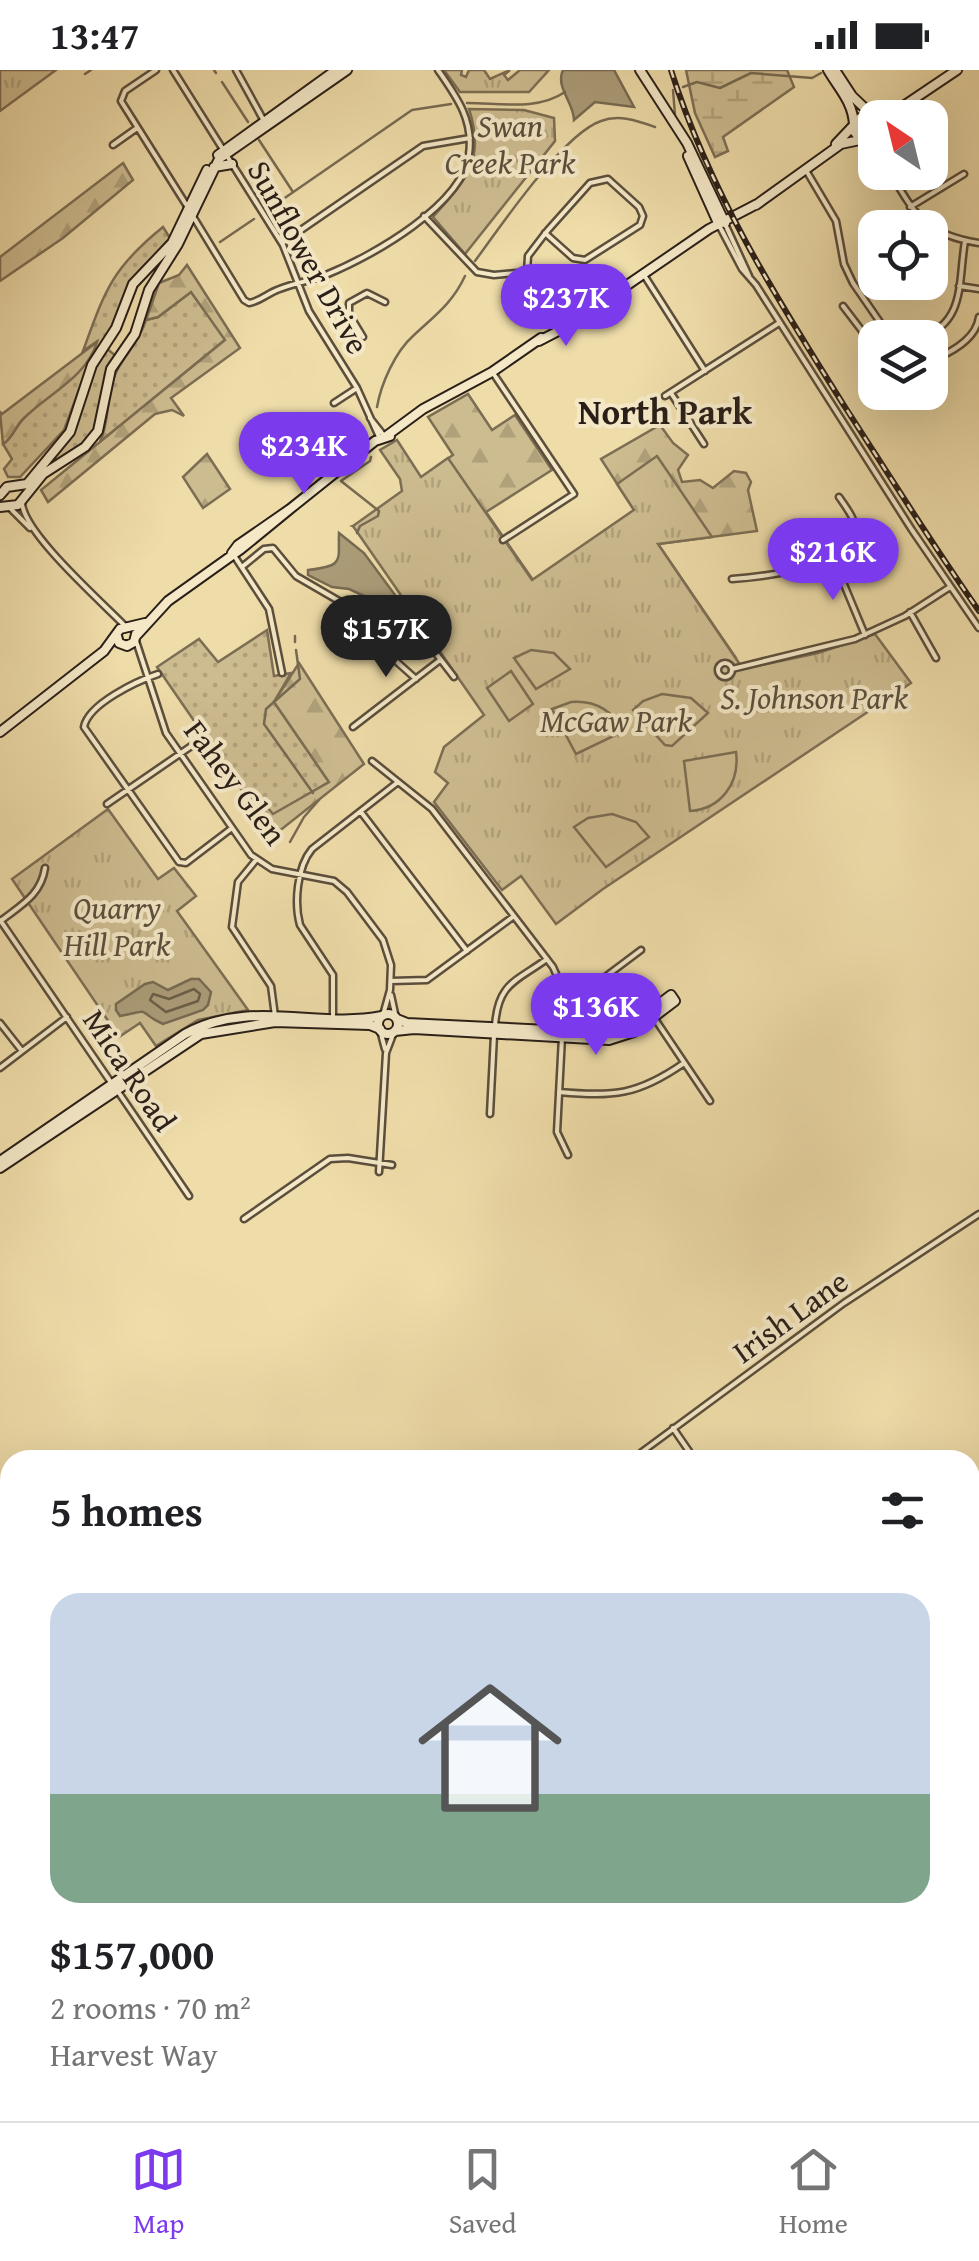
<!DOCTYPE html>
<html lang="en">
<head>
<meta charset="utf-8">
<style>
	body { margin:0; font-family:"Gentium Book Plus",serif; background:#f6f6f6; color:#202124; height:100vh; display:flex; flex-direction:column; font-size:38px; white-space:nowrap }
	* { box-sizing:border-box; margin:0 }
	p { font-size:32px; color:#757577 }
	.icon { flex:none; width:55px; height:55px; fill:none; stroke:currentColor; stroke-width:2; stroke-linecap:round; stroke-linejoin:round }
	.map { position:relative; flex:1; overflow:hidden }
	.sheet { position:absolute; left:0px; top:1380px; width:980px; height:672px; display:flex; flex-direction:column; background:#fff; border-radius:30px 30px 0 0; box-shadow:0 10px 40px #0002 }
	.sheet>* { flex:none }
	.needle { width:65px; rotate:325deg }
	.fabs { position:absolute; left:858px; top:30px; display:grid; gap:20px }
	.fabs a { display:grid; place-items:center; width:90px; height:90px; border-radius:20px; background:#fff; box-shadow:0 10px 40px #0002; font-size:50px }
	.price { position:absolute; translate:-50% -85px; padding:0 22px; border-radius:35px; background:#7c3aed; color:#fff; font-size:32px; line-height:65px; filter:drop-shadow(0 2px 5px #0008) }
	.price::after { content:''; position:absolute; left:50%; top:60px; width:30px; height:22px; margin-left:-15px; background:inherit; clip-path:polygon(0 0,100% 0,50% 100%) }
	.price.active { background:#222; color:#fff }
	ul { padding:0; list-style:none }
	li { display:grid; align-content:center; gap:20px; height:530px; padding:0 50px }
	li+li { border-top:2px solid #e0e0e0 }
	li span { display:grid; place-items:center; height:310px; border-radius:30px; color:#555 }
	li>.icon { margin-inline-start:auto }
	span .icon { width:180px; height:180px; fill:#fffc; stroke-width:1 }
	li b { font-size:42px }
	h2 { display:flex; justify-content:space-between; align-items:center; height:120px; padding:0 50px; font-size:42px }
	.status { display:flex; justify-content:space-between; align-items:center; height:70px; padding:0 50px; background:#fff; direction:ltr }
	.status svg { height:28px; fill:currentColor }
	.tab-bar { display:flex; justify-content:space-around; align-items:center; height:140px; border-top:2px solid #e0e0e0; background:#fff; font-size:28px; color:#757577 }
	.tab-bar a { display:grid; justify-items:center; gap:5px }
	.tab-bar .active { color:#7c3aed }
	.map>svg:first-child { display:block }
	.grass { fill:url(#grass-dots); stroke:#7c6e54; stroke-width:2.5 }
	.forest { fill:url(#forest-firs); stroke:#7c6e54; stroke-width:2.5 }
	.wetland { fill:url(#wetland-marsh); stroke:#7c6e54; stroke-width:2.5 }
	.park { fill:url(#park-tufts); stroke:#7c6e54; stroke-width:2.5 }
	.pitch { fill:#cdbc90; stroke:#7c6e54; stroke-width:2.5 }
	.water { fill:#ab9c78; stroke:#776a52; stroke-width:2.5 }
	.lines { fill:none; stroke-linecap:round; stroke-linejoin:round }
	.shore { stroke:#6a5e48; stroke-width:2.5 }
	.stream { stroke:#776a52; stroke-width:2.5 }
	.street-casing { stroke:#5b4e3c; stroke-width:9 }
	.secondary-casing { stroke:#2a1f18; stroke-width:12 }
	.street { stroke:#f4e8c7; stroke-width:4 }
	.secondary { stroke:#f4e8c7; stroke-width:8 }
	.rail-casing { stroke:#2a1f18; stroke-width:6 }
	.rail { stroke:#f4e8c7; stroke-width:2.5; stroke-dasharray:8; stroke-linecap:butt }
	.labels { text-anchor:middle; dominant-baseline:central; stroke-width:8; stroke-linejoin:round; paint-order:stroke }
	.park-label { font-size:32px; font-style:italic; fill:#5b4e3c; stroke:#f4e8c7 }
	.street-label { font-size:32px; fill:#2a1f18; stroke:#f4e8c7 }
	.neighbourhood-label { font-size:35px; font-weight:bold; fill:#2a1f18; stroke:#f4e8c7 }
</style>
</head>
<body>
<div class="status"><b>13:47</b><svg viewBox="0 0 49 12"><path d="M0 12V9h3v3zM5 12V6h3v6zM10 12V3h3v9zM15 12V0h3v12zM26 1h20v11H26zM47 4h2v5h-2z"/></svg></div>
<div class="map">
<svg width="979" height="2051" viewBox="0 0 979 2051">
	<defs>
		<pattern id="grass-dots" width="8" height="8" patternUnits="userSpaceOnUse" patternTransform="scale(2.5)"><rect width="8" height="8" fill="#cdbc90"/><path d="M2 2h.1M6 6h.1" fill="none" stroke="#b0a17b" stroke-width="1.8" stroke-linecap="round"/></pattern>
		<pattern id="forest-firs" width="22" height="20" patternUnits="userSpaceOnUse" patternTransform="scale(2.5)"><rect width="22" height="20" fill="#cdbc90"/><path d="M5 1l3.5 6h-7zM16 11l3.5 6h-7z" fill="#b0a17b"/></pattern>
		<pattern id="wetland-marsh" width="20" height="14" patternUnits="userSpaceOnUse" patternTransform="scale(2.5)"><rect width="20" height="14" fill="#cdbc90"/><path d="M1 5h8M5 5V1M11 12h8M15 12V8" fill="none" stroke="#b0a17b"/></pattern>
		<pattern id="park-tufts" width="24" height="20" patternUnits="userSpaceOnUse" patternTransform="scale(2.5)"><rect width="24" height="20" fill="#cdbc90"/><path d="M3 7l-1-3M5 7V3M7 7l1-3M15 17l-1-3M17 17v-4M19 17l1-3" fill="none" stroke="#b0a17b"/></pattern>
	</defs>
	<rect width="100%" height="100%" fill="#eedca9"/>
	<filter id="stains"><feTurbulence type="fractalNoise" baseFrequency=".002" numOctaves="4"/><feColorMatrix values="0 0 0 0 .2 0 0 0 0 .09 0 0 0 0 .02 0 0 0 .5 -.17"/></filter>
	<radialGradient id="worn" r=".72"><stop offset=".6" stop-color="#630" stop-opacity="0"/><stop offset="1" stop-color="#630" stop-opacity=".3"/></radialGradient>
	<path class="grass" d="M163,157L170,168L127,219L115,252L86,301L64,360L20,407H8L4,399L12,389L3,374C13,368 15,357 23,349C53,317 76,316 96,272L83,281C105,221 111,199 163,157Z
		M191,222L226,269L100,372C110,350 106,328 114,307C122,286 138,275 146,250L158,247Z
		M106,278L116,286C100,314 108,333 97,357C87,379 60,391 40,403L74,359L90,304Z
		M267,560L274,606L291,603L274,632L329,712L273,745L255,724L250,732L157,597L199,569L218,592Z"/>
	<path class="forest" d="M123,93L133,110L63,168L0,211V187Z
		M187,195L240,278L171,328L184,346L172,340L155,344L48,432L41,420L225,270L191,222L158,247L146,250L159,213L179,205Z
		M97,272C86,308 49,323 23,349C15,357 13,368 3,374L0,342L2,344Z
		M468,324L492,360L515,345L552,400L486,442L533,510L634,440L601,389L660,355L673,373L688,385L678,400L682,412L700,410L713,418L734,401L746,403L751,412L748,420L757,461L658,474L736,588L733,591L353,456L453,426L437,396L453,385L428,347Z
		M207,384L230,419L203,438L183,407Z
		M299,593L364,694L273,766L250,732L255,723L273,744L329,712L274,632Z
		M10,1579V1726L0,1709V1586Z
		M418,2043H562L550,2051H424Z"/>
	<path class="wetland" d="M686,0H787L794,17L723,67L728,81L715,87L695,43Z"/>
	<path class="park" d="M0,0H56L0,41Z
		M444,0H462L461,5L466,7L469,0H484L490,9L510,0L504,5L508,10L520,0H549L529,22H460Z
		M469,39L524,40L554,48L555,71L465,184L433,147C465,111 486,91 469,39Z
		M397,370L421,407L448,388L532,510L634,440L617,414L657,386L712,467L658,474L743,599L818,583L875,564L911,613L603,819L556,854L521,806L502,820L434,732L448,713L435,702L444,677L484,645L353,456L402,421L400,409L380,380Z
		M108,739L158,809L174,798L196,826L177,841L248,940L198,950L156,976L140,953L119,967L12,809Z"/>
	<path class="pitch" d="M531,580L554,583L570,599L536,619L514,588Z
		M511,601L533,634L509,651L487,618Z
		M662,624L691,628L708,643L672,676L665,675L633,640L643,631Z
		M571,632C595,630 612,640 624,661L576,684L552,639Z
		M736,682C740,713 721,739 690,741L684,691Z
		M612,744L636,752L649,767L606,797L574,757L588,748Z"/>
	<path class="water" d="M563,0H614L634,37L595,32L574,50C574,33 555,17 563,0Z
		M339,463L364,483L412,548L393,534L375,531L349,519L332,517L308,505V500C345,496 338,491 339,463Z
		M191,909H199L211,922L208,935L203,940L163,954C133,940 156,939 120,946L116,940V934L145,914L153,912L168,920Z"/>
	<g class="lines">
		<path class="shore" d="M194,919L200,924L198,931L166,942L150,930L153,924L169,929Z"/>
		<path class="stream" d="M214,0L216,3
			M85,4L91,0
			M222,12L248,52
			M683,17L697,12L720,18L751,3L812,8L821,3
			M673,20L675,45
			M467,33C500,33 537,41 565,22
			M259,70L293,122
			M276,134L412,40L451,34
			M220,172L254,149
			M475,191C500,157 563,64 601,51C619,44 638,51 655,57
			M377,337C381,314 395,282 413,266C434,246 452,234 465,206
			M357,463L360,456L378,446L379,441L341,411L370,391L371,387
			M412,549L429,569
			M295,566V572
			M296,580L300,609L266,639L264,654L313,723
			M290,772L304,747L319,730"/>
		<g class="street-casing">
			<path id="street" d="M156,0L125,21L121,31L187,136
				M173,0L283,175L309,241L357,318L380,369
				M236,0L264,51
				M864,73L875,85
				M113,75L137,58
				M807,102L836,151L844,194L853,213L884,258L900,268
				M890,102C915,145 926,165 979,173
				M910,137L964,104
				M424,146L477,202L494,205L527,202L542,206L571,251
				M194,148L244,230L249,233C260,231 267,224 277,220C293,213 311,211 328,204C372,186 463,135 469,84C474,50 456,26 438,0
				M726,156L749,206
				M721,159L742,199L756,215L912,460L979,558
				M282,173L423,76L470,68
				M527,202L528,186L544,165L548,160L590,113L608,109L639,137L643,146L640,155L585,190L573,188L545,163
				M644,205L705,301
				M959,216L979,219
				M843,236L875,278
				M930,264L943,297
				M363,267L349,244V233L367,223L385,232
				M920,268C966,253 958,212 965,171
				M930,291C950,283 976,270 979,247
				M493,303L574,424L503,470
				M671,323L704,374
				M665,326L779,253
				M334,333L357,318
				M370,348L385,367
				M22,432C22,462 103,533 126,557
				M9,437L30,458
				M235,487L269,539L282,603
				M833,488L865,565
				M242,497L264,479L273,478L296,506L339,531L369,567L416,609
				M732,509C759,507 855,497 856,462C856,450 846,437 839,427
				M910,542L936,588
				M136,571L166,663L251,785L272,799L334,811L347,822L383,870L391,895L390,920L383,945
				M434,581L454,607
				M718 600a7 7 0 1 1 14 0a7 7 0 1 1-14 0Z
				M732,599L855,569L905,546L950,517
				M158,604C137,611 88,634 84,657L179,792L186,793L232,758
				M353,657L440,590
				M372,691L432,739L553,897L564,922L562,958
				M107,734L203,668
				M361,742L467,881
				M256,790L238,812L232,857L271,916L275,946
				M0,850L110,1011
				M2,850C21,835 41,825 45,798
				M391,911L427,910L514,846
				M564,922L597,913L641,880
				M391,925L396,948
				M333,947V905L300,855C294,833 297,797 312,779L398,712
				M655,949L710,1031
				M0,953L22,981
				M495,956C498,913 515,912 547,889
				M380,960L385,979
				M562,967L557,1062L568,1085
				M0,998L67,947
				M559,1022C614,1027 638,1025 684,993
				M119,1023L189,1126
				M490,1044L494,965
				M379,1102L386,983L394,962
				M244,1149L330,1089L348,1088L392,1095
				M673,1358L695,1390
				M631,1390L844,1233L979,1144
				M970,1749L979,1742
				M970,1793L979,1806
				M560,2051L572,2042"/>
		</g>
		<g class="secondary-casing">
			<path id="secondary" d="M640,0L687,73L725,153
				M828,0C839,19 853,32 854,55L836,74
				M835,0L852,26L875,48
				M872,48H860L853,60L862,71L875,67
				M878,48L902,37L957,0
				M218,85L336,0
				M688,86L719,155
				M214,97L232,94
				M756,135L841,74L860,70
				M539,271L566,257L709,159L757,134
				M385,367L423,339L492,302L541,268
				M0,425L7,417L27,414L70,362L92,295L116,258L133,214L172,173L207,100
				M0,437L18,435L43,404L85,377L98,361L111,299L135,264L149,220L178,174L219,89L347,0
				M290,439L375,371L390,366
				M117,566L119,573L127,576L134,572L136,564
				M136,566L168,531L241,479L290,439L238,475L232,483
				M0,662L104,581L120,559L145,553
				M378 954a10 10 0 1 1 20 0a10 10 0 1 1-20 0Z
				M395,961L414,959L609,970L634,962L675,931L671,925L630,956L608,963L407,953L397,949
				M0,1091L185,964C250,928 318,959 382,946
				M0,1098L201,964L275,952L370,955L380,959
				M0,1834L10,1849
				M128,2042L134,2051"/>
		</g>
		<use href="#street" class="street"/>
		<use href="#secondary" class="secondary"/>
		<g class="rail-casing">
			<path id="rail" d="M671,0C710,123 777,229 845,337C889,405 932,474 979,541"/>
		</g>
		<use href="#rail" class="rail"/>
	</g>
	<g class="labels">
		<g class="park-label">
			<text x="510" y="55">Swan<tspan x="510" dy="37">Creek Park</tspan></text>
			<text x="814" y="627">S. Johnson Park</text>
			<text x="616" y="650">McGaw Park</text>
			<text x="117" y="837">Quarry<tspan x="117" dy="37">Hill Park</tspan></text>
		</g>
		<g class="street-label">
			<text transform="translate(309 187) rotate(61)">Sunflower Drive</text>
			<text transform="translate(236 712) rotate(53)">Fahey Glen</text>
			<text transform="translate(130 1000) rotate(56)">Mica Road</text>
			<text transform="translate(790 1246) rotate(-36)">Irish Lane</text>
		</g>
		<g class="neighbourhood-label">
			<text x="665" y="341">North Park</text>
		</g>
	</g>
	<rect width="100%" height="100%" filter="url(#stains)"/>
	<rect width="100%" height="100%" fill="url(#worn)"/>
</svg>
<div class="fabs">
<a><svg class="needle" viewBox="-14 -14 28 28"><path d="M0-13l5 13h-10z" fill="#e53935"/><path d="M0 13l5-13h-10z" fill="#757577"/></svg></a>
<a><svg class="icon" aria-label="locate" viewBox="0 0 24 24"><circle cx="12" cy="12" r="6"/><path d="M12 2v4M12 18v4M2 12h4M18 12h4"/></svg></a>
<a><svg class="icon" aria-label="layers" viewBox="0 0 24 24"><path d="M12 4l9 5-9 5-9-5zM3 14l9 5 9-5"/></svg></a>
</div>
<b class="price" style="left:566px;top:279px">$237K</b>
<b class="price" style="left:304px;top:427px">$234K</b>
<b class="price" style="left:833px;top:533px">$216K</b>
<b class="price active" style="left:386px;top:610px">$157K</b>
<b class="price" style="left:596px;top:988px">$136K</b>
<section class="sheet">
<h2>5 homes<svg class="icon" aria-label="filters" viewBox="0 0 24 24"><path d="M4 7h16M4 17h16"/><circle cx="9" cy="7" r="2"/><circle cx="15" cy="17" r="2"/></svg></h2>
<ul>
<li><span style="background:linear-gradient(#c9d6e8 65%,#7fa58c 0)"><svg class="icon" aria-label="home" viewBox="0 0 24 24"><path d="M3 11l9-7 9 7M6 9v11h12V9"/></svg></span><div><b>$157,000</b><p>2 rooms · 70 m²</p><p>Harvest Way</p></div></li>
</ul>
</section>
</div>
<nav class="tab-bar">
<a class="active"><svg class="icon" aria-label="map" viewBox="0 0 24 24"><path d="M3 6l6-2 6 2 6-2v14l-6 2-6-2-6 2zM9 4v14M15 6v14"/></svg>Map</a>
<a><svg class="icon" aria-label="saved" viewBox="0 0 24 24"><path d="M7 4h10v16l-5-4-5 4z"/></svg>Saved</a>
<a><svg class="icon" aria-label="home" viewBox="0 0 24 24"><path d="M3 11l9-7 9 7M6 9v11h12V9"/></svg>Home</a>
</nav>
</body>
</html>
